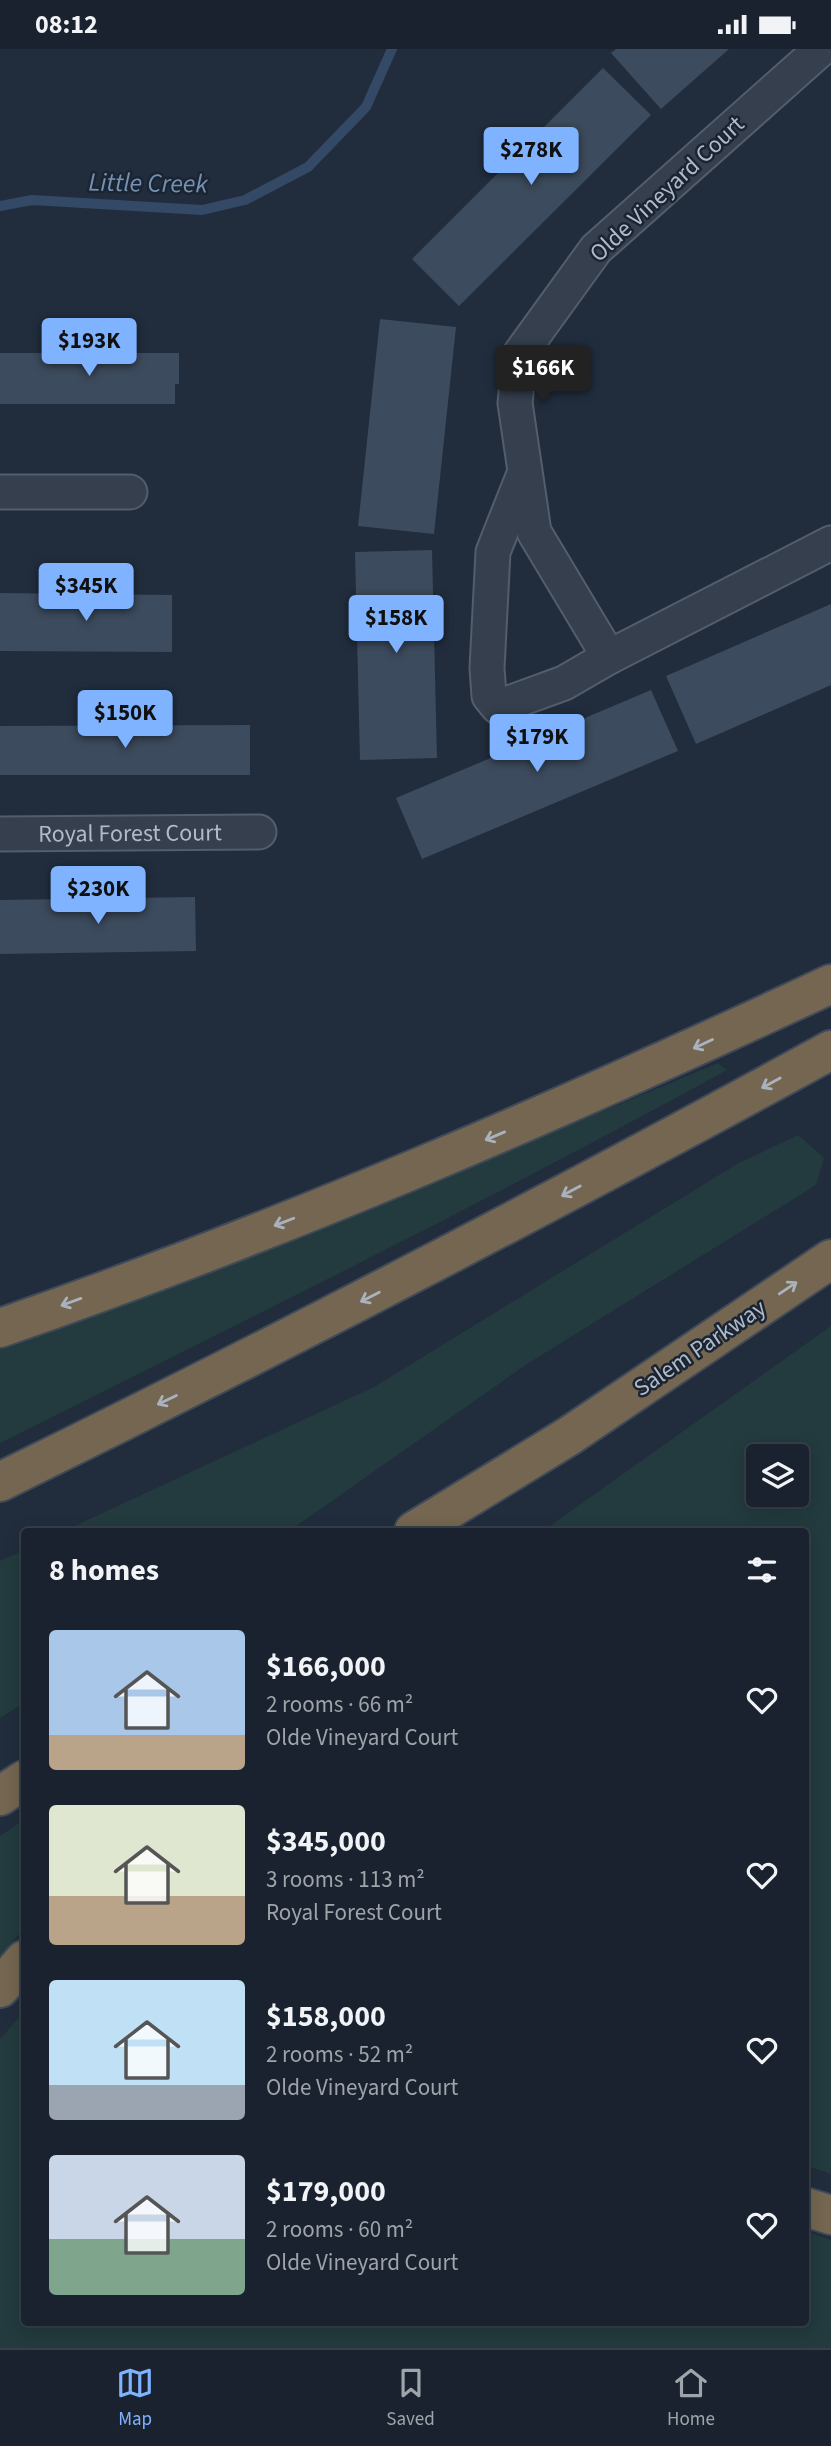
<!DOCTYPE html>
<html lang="en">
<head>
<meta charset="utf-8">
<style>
	body { margin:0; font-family:"Source Sans 3",sans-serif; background:#262f3a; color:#f1f3f6; height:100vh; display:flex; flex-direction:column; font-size:26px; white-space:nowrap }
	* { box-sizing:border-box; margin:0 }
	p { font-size:23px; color:#9fa4aa }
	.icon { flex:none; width:38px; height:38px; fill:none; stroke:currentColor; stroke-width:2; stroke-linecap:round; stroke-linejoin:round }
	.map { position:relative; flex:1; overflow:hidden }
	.sheet { position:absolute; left:21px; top:1479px; width:788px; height:798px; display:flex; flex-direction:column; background:#19222e; border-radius:7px; box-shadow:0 4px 18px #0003,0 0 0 2px #373f4a }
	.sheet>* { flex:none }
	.buttons { position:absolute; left:746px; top:1395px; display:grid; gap:14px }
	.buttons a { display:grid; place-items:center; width:63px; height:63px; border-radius:7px; background:#19222e; box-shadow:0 4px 18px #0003,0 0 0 2px #373f4a; font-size:35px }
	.price { position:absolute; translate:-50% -60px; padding:0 16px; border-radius:7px; background:#7fb3ff; color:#111; font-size:23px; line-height:46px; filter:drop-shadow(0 2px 4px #0008) }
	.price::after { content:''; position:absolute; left:50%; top:42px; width:21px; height:16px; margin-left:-10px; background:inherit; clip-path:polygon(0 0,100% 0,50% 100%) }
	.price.selected { background:#222; color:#fff }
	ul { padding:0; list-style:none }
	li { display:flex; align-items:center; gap:21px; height:175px; padding:0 28px }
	li span { display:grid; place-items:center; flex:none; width:196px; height:140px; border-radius:7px; color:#555 }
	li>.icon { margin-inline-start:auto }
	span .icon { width:84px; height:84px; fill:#fffc; stroke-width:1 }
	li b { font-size:30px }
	h2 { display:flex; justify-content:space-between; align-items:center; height:84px; padding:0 28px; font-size:30px }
	.status { display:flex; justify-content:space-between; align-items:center; height:49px; padding:0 35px; background:#19222e; direction:ltr }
	.status svg { height:19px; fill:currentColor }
	.tab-bar { display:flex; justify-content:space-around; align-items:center; height:98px; border-top:2px solid #373f4a; background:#19222e; font-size:19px; color:#9fa4aa }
	.tab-bar a { display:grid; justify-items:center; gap:4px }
	.tab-bar .selected { color:#7fb3ff }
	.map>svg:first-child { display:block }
	.green { fill:#233b3e; fill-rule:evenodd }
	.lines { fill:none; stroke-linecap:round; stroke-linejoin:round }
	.stream { stroke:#334966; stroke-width:10 }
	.building { fill:#3c4b5d }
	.minor-casing { stroke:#535d6b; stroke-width:37 }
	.highway-casing { stroke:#404a58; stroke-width:42 }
	.minor { stroke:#353f4d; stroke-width:33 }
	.highway { stroke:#746651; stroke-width:38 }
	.oneway { stroke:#aab2bd }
	.labels { text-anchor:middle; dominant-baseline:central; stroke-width:5; stroke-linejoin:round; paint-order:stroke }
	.street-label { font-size:24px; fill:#b0bac9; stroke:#1a2432 }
	.water-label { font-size:26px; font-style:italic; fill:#7591b3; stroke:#1a2432 }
</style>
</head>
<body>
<div class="status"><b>08:12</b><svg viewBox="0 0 49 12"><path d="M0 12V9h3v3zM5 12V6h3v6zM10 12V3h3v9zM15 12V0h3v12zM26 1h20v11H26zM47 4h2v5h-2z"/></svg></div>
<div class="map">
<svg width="831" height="2299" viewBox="0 0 831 2299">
	<rect width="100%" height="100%" fill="#212d3d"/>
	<path class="green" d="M718,1014L727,1021C488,1152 244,1272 0,1394V1289L301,1189Z
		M798,1086L824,1109L816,1136L527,1315L289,1482H64L374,1338L737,1115Z
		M831,1277V2125L805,2116V1482H543ZM758,1407H796V1446H758Z
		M24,1501V1654L0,1669V1512Z
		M24,1771V1879L0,1907V1787Z
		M24,1963V2273H805V2182L831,2191V2299H0V1990Z"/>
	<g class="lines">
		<path class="stream" d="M0,157L32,151L202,161L245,151L308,118L366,58L392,0"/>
	</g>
	<path class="building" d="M616,0H729L661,60L611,4Z
		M603,19L651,66L459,257L412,210Z
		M380,270L456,278L434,485L358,477Z
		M0,304H179V335H175V355H0Z
		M432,501L437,709L360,711L355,503Z
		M0,544L172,546V603L0,602Z
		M831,555V636L696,695L666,627Z
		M651,641L678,702L422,810L396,749Z
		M250,676V726H0V677Z
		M195,848L196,902L0,905V851Z"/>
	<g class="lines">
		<g class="minor-casing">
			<g id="minor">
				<path d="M821,0L596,200L520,305L515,354L534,483L609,608L831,494"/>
				<path d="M524,425L493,503L487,619L489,647L498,658L564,634L609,608"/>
				<path d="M0,443H130"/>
				<path id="s1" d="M0,785L259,783"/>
			</g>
		</g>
		<g class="highway-casing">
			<path id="highway" d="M0,1279C284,1181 559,1062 831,935
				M0,1433C281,1295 557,1151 831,1001
				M414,1482L569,1387L831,1210
				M0,1747L24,1731
				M0,1939L24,1911
				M805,2158L831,2166"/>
		</g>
		<use href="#minor" class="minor"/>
		<use href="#highway" class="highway"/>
	</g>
	<defs><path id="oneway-shaft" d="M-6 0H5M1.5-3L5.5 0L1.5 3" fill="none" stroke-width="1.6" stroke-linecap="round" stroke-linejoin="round" transform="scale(1.75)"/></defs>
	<g class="oneway">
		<use href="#oneway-shaft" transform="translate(703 995) rotate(155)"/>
		<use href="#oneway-shaft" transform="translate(771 1034) rotate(151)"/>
		<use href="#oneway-shaft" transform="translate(495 1087) rotate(157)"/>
		<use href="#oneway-shaft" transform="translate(571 1142) rotate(152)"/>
		<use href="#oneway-shaft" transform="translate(284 1173) rotate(159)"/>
		<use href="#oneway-shaft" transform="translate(788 1239) rotate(-34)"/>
		<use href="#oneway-shaft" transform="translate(370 1248) rotate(153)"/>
		<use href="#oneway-shaft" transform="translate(71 1253) rotate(160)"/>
		<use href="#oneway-shaft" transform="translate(167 1351) rotate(154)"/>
	</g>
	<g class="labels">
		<g class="street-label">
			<text transform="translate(667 140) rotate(-43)">Olde Vineyard Court</text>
			<text stroke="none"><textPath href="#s1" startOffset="130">Royal Forest Court</textPath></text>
			<text transform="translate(700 1299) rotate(-34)">Salem Parkway</text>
		</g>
		<g class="water-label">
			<text transform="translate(148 134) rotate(1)">Little Creek</text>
		</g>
	</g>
</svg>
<div class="buttons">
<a><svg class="icon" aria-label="layers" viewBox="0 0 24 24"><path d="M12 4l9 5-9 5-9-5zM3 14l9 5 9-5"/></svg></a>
</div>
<b class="price" style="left:531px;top:138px">$278K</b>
<b class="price" style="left:89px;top:329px">$193K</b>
<b class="price selected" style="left:543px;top:356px">$166K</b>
<b class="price" style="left:86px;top:574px">$345K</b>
<b class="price" style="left:396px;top:606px">$158K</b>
<b class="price" style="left:125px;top:701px">$150K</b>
<b class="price" style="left:537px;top:725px">$179K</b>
<b class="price" style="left:98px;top:877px">$230K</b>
<section class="sheet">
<h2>8 homes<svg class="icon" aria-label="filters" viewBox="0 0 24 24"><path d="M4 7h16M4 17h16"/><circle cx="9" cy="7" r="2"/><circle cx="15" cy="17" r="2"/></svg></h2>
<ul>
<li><span style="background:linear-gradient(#a9c7e8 75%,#b9a48a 0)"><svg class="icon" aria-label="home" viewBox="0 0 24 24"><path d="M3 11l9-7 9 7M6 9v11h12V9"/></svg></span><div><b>$166,000</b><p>2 rooms · 66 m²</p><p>Olde Vineyard Court</p></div><svg class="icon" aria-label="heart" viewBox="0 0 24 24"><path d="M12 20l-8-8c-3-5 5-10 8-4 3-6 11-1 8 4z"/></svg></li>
<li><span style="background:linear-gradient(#dfe7d0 65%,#b9a48a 0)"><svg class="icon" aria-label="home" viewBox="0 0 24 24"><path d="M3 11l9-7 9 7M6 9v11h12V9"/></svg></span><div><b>$345,000</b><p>3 rooms · 113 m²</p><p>Royal Forest Court</p></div><svg class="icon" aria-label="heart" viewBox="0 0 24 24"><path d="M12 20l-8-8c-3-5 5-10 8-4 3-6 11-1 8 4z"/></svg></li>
<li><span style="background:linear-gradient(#bfe0f5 75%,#9aa5b1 0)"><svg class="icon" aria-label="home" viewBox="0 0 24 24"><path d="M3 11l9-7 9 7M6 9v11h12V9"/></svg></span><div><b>$158,000</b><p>2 rooms · 52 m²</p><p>Olde Vineyard Court</p></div><svg class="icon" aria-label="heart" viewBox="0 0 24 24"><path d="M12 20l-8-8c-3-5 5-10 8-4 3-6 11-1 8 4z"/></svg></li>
<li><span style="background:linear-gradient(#c9d6e8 60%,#7fa58c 0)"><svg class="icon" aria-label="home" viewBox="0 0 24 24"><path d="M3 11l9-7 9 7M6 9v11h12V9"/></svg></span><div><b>$179,000</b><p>2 rooms · 60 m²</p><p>Olde Vineyard Court</p></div><svg class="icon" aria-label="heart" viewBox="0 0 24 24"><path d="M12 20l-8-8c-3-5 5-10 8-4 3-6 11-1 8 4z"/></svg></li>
</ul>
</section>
</div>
<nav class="tab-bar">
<a class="selected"><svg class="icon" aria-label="map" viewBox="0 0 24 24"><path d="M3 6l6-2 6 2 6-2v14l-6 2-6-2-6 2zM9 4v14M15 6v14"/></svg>Map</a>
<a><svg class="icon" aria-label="saved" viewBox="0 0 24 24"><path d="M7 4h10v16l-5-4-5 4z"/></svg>Saved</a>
<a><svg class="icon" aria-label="home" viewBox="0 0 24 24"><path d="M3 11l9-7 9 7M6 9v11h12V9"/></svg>Home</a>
</nav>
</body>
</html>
